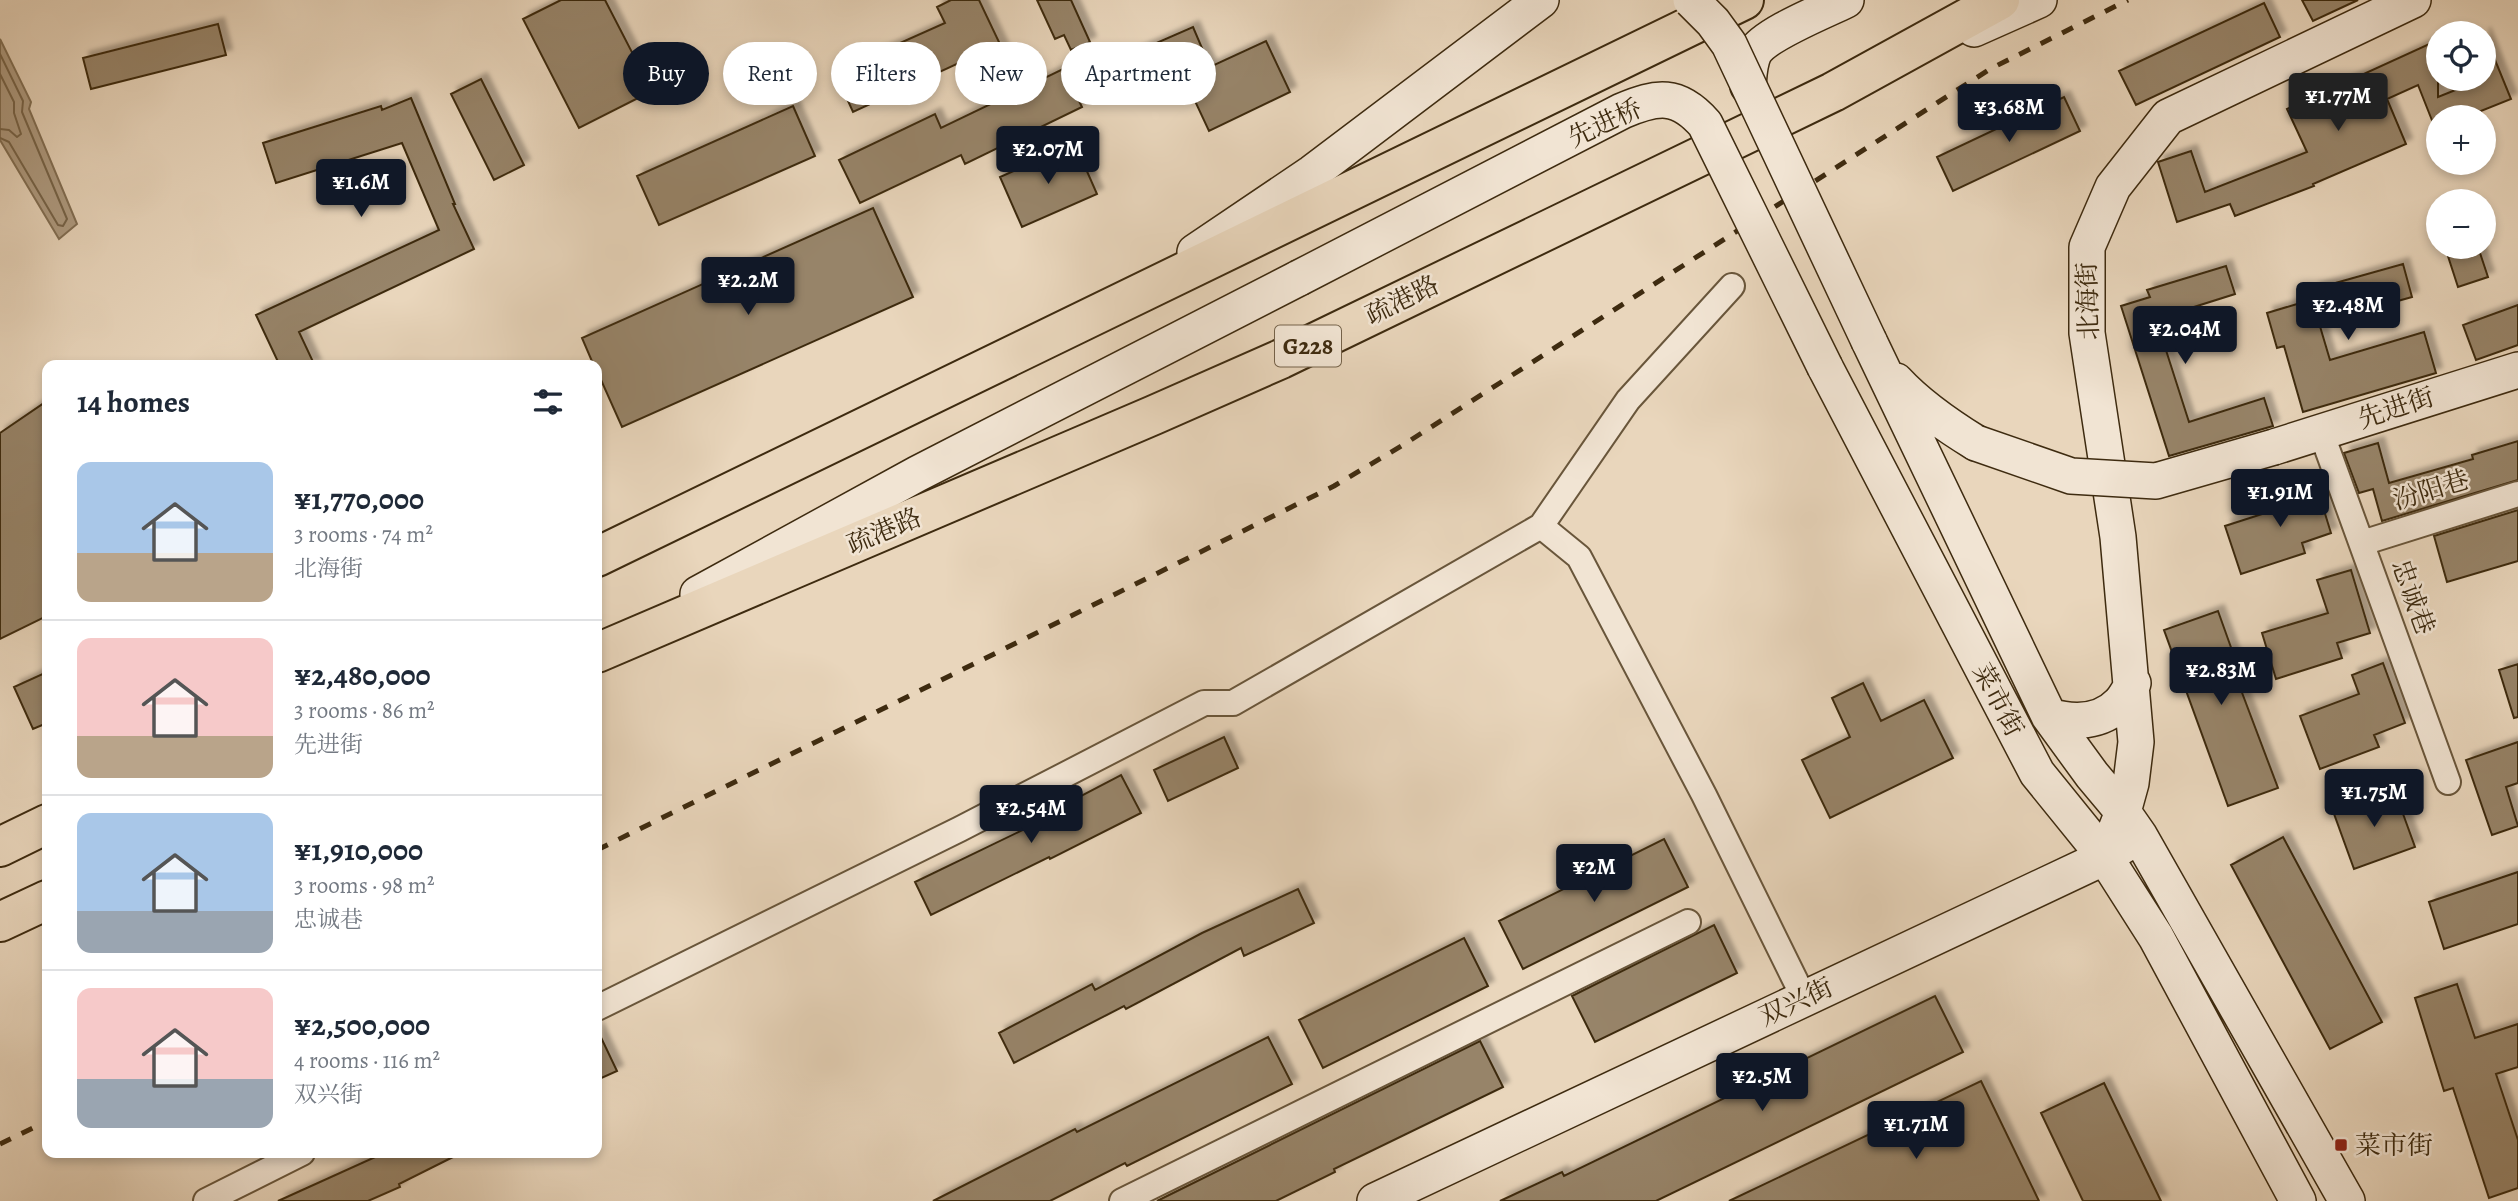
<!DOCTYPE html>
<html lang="en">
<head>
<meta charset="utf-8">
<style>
	body { margin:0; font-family:Alegreya,"Noto Serif SC",serif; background:#f2f2f3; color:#1f2937; height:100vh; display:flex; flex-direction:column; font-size:26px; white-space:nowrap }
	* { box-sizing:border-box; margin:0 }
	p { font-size:23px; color:#747a83 }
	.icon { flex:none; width:38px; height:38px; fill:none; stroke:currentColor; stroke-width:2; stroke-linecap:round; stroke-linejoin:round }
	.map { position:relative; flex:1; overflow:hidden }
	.drawer { position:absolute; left:42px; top:360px; width:560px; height:798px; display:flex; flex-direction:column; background:#fff; border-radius:14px; box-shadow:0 4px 10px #0003 }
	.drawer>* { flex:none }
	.top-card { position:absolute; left:623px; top:42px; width:665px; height:63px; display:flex; gap:14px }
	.fabs { position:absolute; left:2426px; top:21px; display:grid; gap:14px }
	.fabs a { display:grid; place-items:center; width:70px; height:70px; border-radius:50%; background:#fff; box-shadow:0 4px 10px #0003; font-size:35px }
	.price { position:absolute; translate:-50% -60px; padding:0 16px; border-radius:7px; background:#111827; color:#fff; font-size:23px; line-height:46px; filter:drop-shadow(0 2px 4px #0008) }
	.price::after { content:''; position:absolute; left:50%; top:42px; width:21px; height:16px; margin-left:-10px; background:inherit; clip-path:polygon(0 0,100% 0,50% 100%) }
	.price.active { background:#222; color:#fff }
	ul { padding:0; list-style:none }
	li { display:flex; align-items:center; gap:21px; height:175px; padding:0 35px }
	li+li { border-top:2px solid #e0e1e3 }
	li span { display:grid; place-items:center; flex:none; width:196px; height:140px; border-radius:14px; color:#555 }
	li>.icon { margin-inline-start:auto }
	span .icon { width:84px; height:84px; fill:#fffc; stroke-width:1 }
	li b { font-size:30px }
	h2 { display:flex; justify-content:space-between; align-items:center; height:84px; padding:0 35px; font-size:30px }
	.chip { padding:0 24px; border-radius:32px; background:#fff; box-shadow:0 4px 10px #0003; font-size:24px; line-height:63px }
	.chip.active { background:#111827; color:#fff }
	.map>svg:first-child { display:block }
	.water { fill:#af9c82; stroke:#826f54; stroke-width:2 }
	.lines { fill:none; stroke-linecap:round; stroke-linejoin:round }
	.shore { stroke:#766449; stroke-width:2 }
	.building { fill:#978469; stroke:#3e2b10; stroke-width:2; filter:url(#shadow) }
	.street-casing { stroke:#69563b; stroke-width:28 }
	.secondary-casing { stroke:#3e2b10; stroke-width:38 }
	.highway-casing { stroke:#3e2b10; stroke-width:42 }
	.street { stroke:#f1e4d3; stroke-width:24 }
	.secondary { stroke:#f1e4d3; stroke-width:35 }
	.highway { stroke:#e9d6bc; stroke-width:38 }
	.rail { stroke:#3e2b10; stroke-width:5; stroke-dasharray:12 12; stroke-linecap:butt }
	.secondary-bridge-casing { stroke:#3e2b10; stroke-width:38; stroke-linecap:butt }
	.secondary-bridge { stroke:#f1e4d3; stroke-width:35 }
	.poi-dot { fill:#8f2418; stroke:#f1e4d3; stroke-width:2.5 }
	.labels { text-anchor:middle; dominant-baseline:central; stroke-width:5; stroke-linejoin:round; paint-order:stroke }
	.shield { fill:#f1e4d3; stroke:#74624a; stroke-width:2 }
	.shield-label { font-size:24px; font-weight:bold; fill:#3e2b10 }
	.street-label { font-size:26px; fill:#3e2b10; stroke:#f1e4d3 }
	.poi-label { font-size:26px; fill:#3e2b10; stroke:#f1e4d3; text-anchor:start }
</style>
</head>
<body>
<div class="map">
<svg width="2518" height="1201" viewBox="0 0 2518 1201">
	<defs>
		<filter id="shadow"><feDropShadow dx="6" dy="-6" stdDeviation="2" flood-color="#0004"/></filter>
	</defs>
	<rect width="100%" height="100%" fill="#e9d6bc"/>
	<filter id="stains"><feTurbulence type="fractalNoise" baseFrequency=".00286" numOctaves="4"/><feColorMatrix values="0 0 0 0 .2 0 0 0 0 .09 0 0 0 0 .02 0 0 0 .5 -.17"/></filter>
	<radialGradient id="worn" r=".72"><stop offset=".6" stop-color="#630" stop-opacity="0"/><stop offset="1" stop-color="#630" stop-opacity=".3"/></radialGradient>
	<path class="water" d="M0,39L31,102L29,109L77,224L59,239L0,140Z"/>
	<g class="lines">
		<path class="shore" d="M0,54L23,101L22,112L67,219L63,226L58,225L9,142L0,138
			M0,74L14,102V113L21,134L17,137L9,130L0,129"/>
	</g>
	<path class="building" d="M561,0H605L652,91L579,128L523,19Z
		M951,0H979L1008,61L971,79L963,61L853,112L835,72L945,23L937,7Z
		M1037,0H1071L1090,42L1071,50L1064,35L1055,39Z
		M2302,0H2358L2313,21Z
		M2264,3L2280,37L2136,105L2119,71Z
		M218,24L226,55L91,89L83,58Z
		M1193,27L1210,67L1266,41L1290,92L1209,131L1181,71L1119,99H1112L1099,68Z
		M2484,33L2511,99L2466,117H2438L2437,133L2418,85L2387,99L2406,144L2313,184L2314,186L2235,216L2230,204L2177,222L2158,162L2191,151L2205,192L2307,152L2287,109L2438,40V97L2483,79Z
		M1063,69L1082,107L965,164L961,155L860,203L839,160L935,114L941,128Z
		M481,79L524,165L494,180L451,94Z
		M2064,97L2080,131L1953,191L1937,157Z
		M411,98L455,204H453L474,249L299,332L315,366H280L256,315L439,230L402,143L276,183L263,143L381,106L382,110Z
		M793,106L815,156L659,225L637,176Z
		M1075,144L1097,194L1022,227L1000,177Z
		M873,208L913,297L622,427L597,371V366H594L582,338Z
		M2445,247H2478L2488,277L2458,287Z
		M2403,264L2412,297L2319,323L2330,360L2424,332L2436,373L2303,412L2284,346L2277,348L2267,313L2317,298L2314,289Z
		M2226,266L2235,294L2156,319L2189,422L2264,398L2273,426L2169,456L2121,306L2150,297L2147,290Z
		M2518,305V345L2476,360L2463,325Z
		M47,401V616L0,639V433Z
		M2518,441V480L2382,521L2373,489L2359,493L2344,453L2378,443L2389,483L2473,459L2472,455Z
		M2314,478L2331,533L2302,543L2305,553L2241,574L2225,526L2287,506L2281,489Z
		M2518,510V561L2447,582L2434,536Z
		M2351,570L2370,633L2337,643L2342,658L2276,679L2262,633L2328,613L2317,580Z
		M2218,611L2243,681L2238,682L2278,788L2228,806L2164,630Z
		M2383,663L2405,723L2374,735L2379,747L2320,769L2300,716L2359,694L2352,675Z
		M2518,664V717L2514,718L2499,670Z
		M47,672V723L33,729L14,687Z
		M1863,683L1881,721L1924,700L1953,758L1830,818L1802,760L1850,737L1832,698Z
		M1224,737L1238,768L1168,801L1154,770Z
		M2518,742V783L2506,787L2518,826L2492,835L2466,760Z
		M1121,775L1141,813L1050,859L1049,857L931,915L915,882L1033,825L1031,822Z
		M2394,789L2415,847L2354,869L2333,811Z
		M2283,837L2382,1022L2330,1049L2231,865Z
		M1664,839L1688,887L1523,969L1499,921Z
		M2518,872V924L2444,949L2429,902Z
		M1298,889L1314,923L1244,956L1241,948L1126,1009L1124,1006L1014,1063L999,1033L1092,984L1095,990L1202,933Z
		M1714,925L1737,973L1595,1042L1572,996Z
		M1464,938L1488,986L1323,1068L1299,1020Z
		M2457,984L2475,1038L2518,1024V1067L2496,1074L2518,1140V1188L2489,1198L2453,1088L2444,1091L2415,998Z
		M1935,996L1963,1052L1656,1201H1500L1562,1172L1564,1176Z
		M597,1029L617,1071L597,1080Z
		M1268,1037L1292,1084L1127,1166L1125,1163L1050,1201H933L1075,1129L1077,1132Z
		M1480,1041L1503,1087L1334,1169L1335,1172L1276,1201H1157Z
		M1981,1081L2039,1201H1729Z
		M2104,1083L2161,1201H2083L2041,1113Z
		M384,1153H461L399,1184L400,1187L368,1201H278Z"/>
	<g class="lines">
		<g class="street-casing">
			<path id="street" d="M2321,432L2448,782
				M1541,526L1579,557L1704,795L1804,998
				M2362,543L2518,494
				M597,1008L960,829L1204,703H1233L1541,526L1628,400L1732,286
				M206,1201L302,1153
				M1122,1201L1688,922"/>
		</g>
		<g class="secondary-casing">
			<path id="secondary" d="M1974,29L2039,0
				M1748,86C1749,75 1749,64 1754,53C1765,34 1824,11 1846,0
				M1195,252L1312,173L1541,0
				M1869,341L2049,716L2092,775L2123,812L2139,835L2347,1201
				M1825,367L2037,773L2105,857L2156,937L2298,1201
				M1896,381C1919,406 1947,425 1976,443
				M2274,447L2518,370
				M698,594L917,474L1299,278
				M2049,716C2073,723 2101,723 2120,703C2125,698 2129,690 2133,683
				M2105,857L2123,812L2131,783L2136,742L2118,537L2087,333V247L2113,187L2168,117L2413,0
				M1375,1201L2105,857L2124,845"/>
		</g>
		<g class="highway-casing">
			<path id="highway" d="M597,557L1744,0
				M597,653L1154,415L1281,359L1833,92L2000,0
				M0,847L47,824
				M0,922L47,900"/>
		</g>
		<use href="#street" class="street"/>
		<use href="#secondary" class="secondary"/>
		<use href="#highway" class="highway"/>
		<path class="rail" d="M597,850L1334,486L1403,445L1990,69L2128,0
			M0,1144L47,1121"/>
		<g class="secondary-bridge-casing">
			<path id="secondary-bridge" d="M1691,0L1713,22L1729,44L1869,341
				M1299,278L1622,111C1657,96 1678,93 1705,124L1825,367
				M1976,443L2071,476L2156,481L2274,447"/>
		</g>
		<use href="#secondary-bridge" class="secondary-bridge"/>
	</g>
	<rect class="poi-dot" x="2334" y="1138" width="14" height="14" rx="3.5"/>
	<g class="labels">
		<rect class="shield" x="1275" y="325.5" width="66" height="41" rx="5"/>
		<g class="shield-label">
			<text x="1308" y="346">G228</text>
		</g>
		<g class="street-label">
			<text transform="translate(1605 123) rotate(-25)">先进桥</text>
			<text transform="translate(1402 300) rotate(-26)">疏港路</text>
			<text transform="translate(2088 301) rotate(-92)">北海街</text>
			<text transform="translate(2396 408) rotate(-18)">先进街</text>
			<text transform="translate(2431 490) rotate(-17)">汾阳巷</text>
			<text transform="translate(884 531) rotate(-23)">疏港路</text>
			<text transform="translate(2413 597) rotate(70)">忠诚巷</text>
			<text transform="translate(1998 700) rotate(62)">菜市街</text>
			<text transform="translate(1796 1002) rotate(-25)">双兴街</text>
		</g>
		<g class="poi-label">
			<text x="2355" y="1145">菜市街</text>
		</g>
	</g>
	<rect width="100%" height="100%" filter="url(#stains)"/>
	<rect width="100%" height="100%" fill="url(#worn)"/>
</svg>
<div class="fabs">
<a><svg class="icon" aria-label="locate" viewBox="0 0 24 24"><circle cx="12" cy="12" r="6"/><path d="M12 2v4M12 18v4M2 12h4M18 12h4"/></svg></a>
<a>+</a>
<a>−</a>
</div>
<b class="price active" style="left:2338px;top:133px">¥1.77M</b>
<b class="price" style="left:2009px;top:144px">¥3.68M</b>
<b class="price" style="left:1048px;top:186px">¥2.07M</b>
<b class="price" style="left:361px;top:219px">¥1.6M</b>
<b class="price" style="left:748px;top:317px">¥2.2M</b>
<b class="price" style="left:2348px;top:342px">¥2.48M</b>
<b class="price" style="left:2185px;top:366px">¥2.04M</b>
<b class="price" style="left:2280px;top:529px">¥1.91M</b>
<b class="price" style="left:2221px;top:707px">¥2.83M</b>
<b class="price" style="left:2374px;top:829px">¥1.75M</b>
<b class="price" style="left:1031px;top:845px">¥2.54M</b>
<b class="price" style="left:1594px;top:904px">¥2M</b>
<b class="price" style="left:1762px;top:1113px">¥2.5M</b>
<b class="price" style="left:1916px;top:1161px">¥1.71M</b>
<div class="top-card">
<a class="chip active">Buy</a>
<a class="chip">Rent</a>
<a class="chip">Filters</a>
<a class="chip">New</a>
<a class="chip">Apartment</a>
</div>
<section class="drawer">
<h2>14 homes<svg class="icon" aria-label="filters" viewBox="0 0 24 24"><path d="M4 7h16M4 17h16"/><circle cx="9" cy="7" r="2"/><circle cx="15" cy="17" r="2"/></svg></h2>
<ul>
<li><span style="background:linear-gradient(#a9c7e8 65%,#b9a48a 0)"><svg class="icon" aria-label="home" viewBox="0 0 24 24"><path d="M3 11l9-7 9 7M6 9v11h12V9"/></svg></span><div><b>¥1,770,000</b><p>3 rooms · 74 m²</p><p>北海街</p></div></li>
<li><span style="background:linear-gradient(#f6c9c9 70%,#b9a48a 0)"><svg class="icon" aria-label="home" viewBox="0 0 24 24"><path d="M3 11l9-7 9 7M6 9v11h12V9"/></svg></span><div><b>¥2,480,000</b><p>3 rooms · 86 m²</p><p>先进街</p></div></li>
<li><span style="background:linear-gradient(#a9c7e8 70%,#9aa5b1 0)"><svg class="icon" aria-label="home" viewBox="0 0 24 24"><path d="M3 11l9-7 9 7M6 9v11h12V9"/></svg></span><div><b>¥1,910,000</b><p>3 rooms · 98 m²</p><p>忠诚巷</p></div></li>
<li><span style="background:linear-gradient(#f6c9c9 65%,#9aa5b1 0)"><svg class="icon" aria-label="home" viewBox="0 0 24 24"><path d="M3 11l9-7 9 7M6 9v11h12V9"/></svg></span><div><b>¥2,500,000</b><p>4 rooms · 116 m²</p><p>双兴街</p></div></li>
</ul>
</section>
</div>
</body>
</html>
